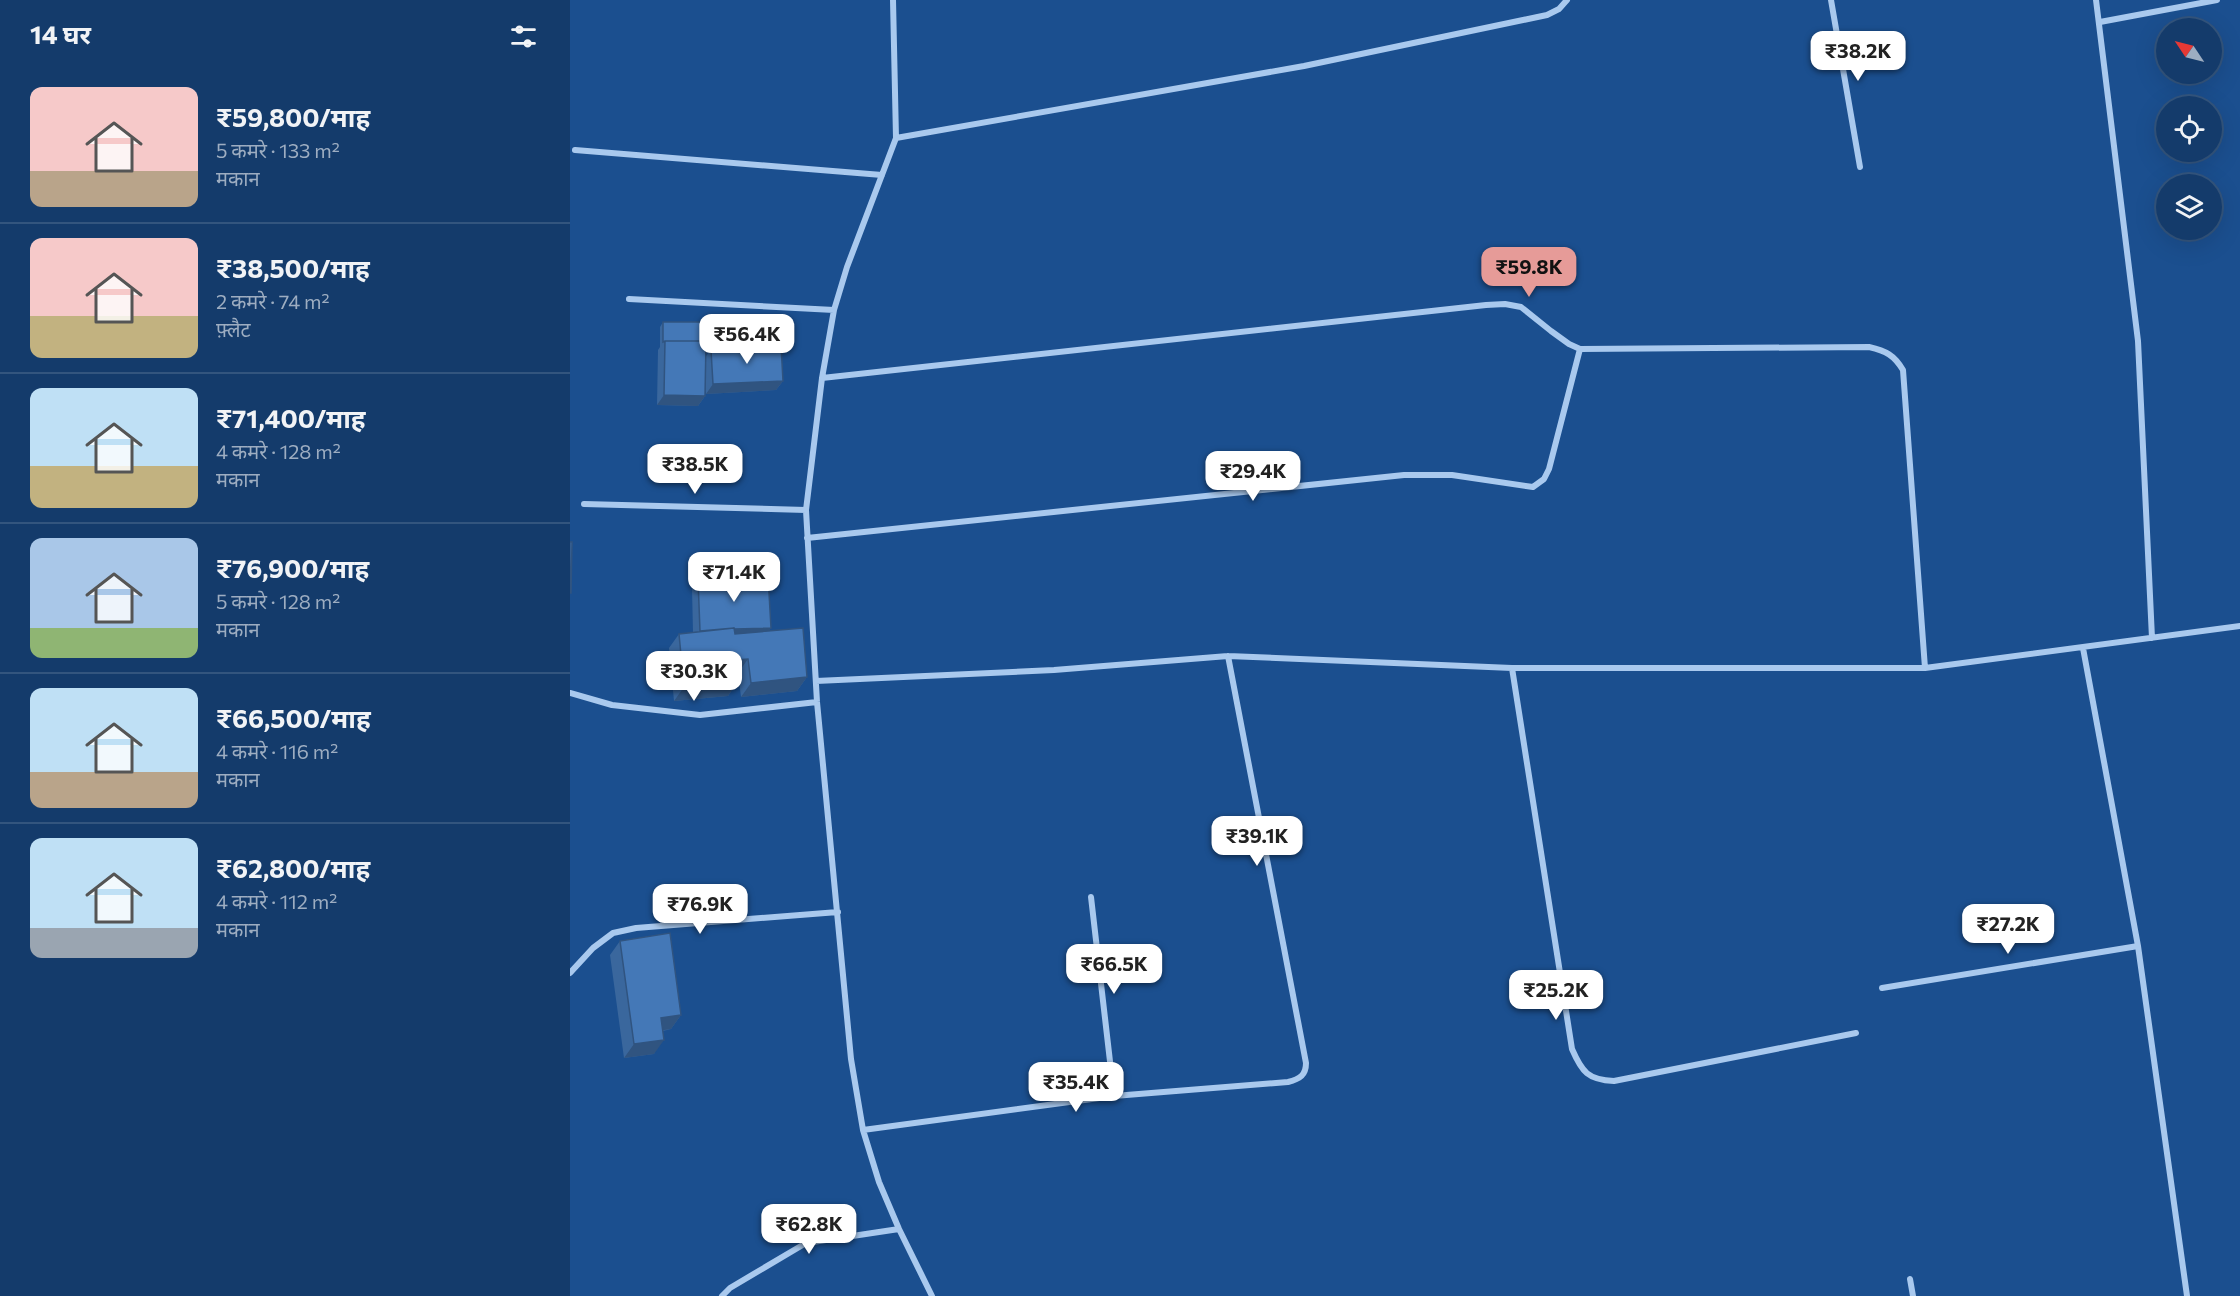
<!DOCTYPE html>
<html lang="hi">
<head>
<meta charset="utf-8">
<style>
	body { margin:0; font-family:Commissioner,"Noto Sans Devanagari",sans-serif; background:#1d4271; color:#f1f3f6; height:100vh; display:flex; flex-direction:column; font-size:22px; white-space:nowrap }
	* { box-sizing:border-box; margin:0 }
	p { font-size:20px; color:#9dadc1 }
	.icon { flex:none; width:33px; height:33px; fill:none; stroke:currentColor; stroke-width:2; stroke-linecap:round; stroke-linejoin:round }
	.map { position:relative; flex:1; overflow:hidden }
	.sheet { display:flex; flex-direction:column; background:#143b6b; width:570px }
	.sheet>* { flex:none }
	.needle { width:39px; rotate:305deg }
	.tools { position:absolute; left:1586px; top:18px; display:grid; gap:12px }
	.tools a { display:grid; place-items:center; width:66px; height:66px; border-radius:50%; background:#143b6b; box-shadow:0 6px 24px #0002,0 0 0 2px #33557e; font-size:30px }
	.price { position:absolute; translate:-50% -51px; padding:0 14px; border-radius:12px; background:#fff; color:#222; font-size:20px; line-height:39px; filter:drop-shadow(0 2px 3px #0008) }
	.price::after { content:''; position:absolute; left:50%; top:36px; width:18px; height:14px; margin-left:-9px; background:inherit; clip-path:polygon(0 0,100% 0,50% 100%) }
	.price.active { background:#e69b98; color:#111 }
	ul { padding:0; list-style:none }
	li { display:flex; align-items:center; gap:18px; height:150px; padding:0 30px }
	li+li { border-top:2px solid #33557e }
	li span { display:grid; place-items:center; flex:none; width:168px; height:120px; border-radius:12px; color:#555 }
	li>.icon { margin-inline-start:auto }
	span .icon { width:72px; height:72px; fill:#fffc; stroke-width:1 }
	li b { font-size:26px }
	h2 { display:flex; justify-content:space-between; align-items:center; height:72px; padding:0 30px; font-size:26px }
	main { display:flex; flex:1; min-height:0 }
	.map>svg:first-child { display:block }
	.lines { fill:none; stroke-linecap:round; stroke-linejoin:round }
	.minor { stroke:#a9c9ee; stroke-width:6 }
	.wall { fill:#3a679d }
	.shaded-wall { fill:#305480 }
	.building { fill:#4478b7; stroke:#305480; stroke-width:1.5 }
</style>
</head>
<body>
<main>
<section class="sheet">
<h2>14 घर<svg class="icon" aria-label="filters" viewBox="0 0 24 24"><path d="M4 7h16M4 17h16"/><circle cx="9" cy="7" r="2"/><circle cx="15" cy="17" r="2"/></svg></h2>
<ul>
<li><span style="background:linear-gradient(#f6c9c9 70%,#b9a48a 0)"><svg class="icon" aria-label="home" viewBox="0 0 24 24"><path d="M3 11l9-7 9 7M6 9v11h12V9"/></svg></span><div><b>₹59,800/माह</b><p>5 कमरे · 133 m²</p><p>मकान</p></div></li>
<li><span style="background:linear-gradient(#f6c9c9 65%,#c2b280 0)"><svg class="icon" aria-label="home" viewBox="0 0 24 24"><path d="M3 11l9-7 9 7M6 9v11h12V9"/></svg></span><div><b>₹38,500/माह</b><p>2 कमरे · 74 m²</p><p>फ़्लैट</p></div></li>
<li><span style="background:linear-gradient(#bfe0f5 65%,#c2b280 0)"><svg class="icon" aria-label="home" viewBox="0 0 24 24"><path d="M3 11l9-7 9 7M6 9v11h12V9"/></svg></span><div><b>₹71,400/माह</b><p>4 कमरे · 128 m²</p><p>मकान</p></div></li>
<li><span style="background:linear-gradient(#a9c7e8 75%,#8fb573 0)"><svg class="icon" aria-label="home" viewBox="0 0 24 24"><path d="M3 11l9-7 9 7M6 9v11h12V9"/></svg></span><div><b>₹76,900/माह</b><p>5 कमरे · 128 m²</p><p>मकान</p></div></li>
<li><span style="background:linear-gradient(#bfe0f5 70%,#b9a48a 0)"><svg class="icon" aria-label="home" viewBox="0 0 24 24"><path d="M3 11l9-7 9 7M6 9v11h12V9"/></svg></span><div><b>₹66,500/माह</b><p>4 कमरे · 116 m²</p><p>मकान</p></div></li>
<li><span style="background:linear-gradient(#bfe0f5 75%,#9aa5b1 0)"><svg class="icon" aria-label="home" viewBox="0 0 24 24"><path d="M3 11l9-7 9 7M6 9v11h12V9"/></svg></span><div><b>₹62,800/माह</b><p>4 कमरे · 112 m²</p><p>मकान</p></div></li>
</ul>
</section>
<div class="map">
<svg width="1670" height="1296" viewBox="0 0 1670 1296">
	<rect width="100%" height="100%" fill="#1b4f8f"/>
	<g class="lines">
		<path class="minor" d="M323,0L326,138L277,267L264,310L252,378L236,510L247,702L281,1059L293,1130L309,1182L329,1229L362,1296
			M1261,0L1290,167
			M1526,0L1568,341L1582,638
			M1530,22L1647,0
			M326,138L734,66L977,15L989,9L997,0
			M5,150L312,175
			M59,299L264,310
			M252,378L916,305L935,304L951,307L981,331L999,344L1010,349L1299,347C1316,351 1324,355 1333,370L1355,668
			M14,504L236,510
			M237,538L834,475H882L963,487L974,479L979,469L1010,349
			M1513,648L1568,946L1617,1296
			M942,668L1002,1049C1012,1072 1018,1080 1044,1081L1286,1033
			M246,681L484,670L658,656L942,668H1355L1670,626
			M0,693L42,705L130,715L247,702
			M521,897L544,1096
			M0,973L23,948L43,933L66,928L268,912
			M1312,988L1568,946
			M293,1130L544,1096L718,1082C730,1079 736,1075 736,1063L658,656
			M1340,1279L1343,1296
			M152,1296L160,1288L236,1243L329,1229"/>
	</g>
	<path class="wall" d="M93,322L133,341L136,356L141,350L213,381L206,390L136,394L135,386V396L128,406L87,405L88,350L90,347V327Z
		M128,579L201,628L198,631L237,677L227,691L171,697L168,673V681L158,696L104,701L99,648L109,634L123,633L122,589Z
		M50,941L111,1015L101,1029L93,1031L84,1054L54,1058L40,955Z"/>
	<path class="shaded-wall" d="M213,381L206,390L136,394L143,384Z
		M94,395L135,396L128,406L87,405Z
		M201,628L194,637L124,641L130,631Z
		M178,659L168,673L156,674L166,660Z
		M237,677L227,691L171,697L181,683Z
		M168,681L158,696L104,701L114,687Z
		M111,1015L101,1029L81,1032L91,1018Z
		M94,1040L84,1054L54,1058L64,1044Z"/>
	<path class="building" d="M93,322H133V341H95L93,342Z
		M95,341H136L135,396L94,395Z
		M211,345L213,381L143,384L141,350Z
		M0,542H2L1,593H0Z
		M198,575L201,628L165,629L164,628L130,631L128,579Z
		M164,628L165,634L233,628L237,677L181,683L178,659L166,660L168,681L114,687L109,634Z
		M100,933L111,1015L91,1018L94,1040L64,1044L50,941Z"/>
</svg>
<div class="tools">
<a><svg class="needle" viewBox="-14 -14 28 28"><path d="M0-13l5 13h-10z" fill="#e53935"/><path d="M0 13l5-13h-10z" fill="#9dadc1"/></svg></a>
<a><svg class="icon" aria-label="locate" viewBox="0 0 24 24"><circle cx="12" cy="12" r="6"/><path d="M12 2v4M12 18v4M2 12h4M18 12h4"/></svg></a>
<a><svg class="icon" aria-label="layers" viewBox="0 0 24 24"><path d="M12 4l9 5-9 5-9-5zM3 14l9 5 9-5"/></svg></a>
</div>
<b class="price" style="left:1288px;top:82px">₹38.2K</b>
<b class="price active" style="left:959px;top:298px">₹59.8K</b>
<b class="price" style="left:177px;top:365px">₹56.4K</b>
<b class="price" style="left:125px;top:495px">₹38.5K</b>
<b class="price" style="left:683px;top:502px">₹29.4K</b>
<b class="price" style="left:164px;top:603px">₹71.4K</b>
<b class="price" style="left:124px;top:702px">₹30.3K</b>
<b class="price" style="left:687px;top:867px">₹39.1K</b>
<b class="price" style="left:130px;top:935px">₹76.9K</b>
<b class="price" style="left:1438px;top:955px">₹27.2K</b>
<b class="price" style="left:544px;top:995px">₹66.5K</b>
<b class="price" style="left:986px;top:1021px">₹25.2K</b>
<b class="price" style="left:506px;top:1113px">₹35.4K</b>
<b class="price" style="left:239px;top:1255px">₹62.8K</b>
</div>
</main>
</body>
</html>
